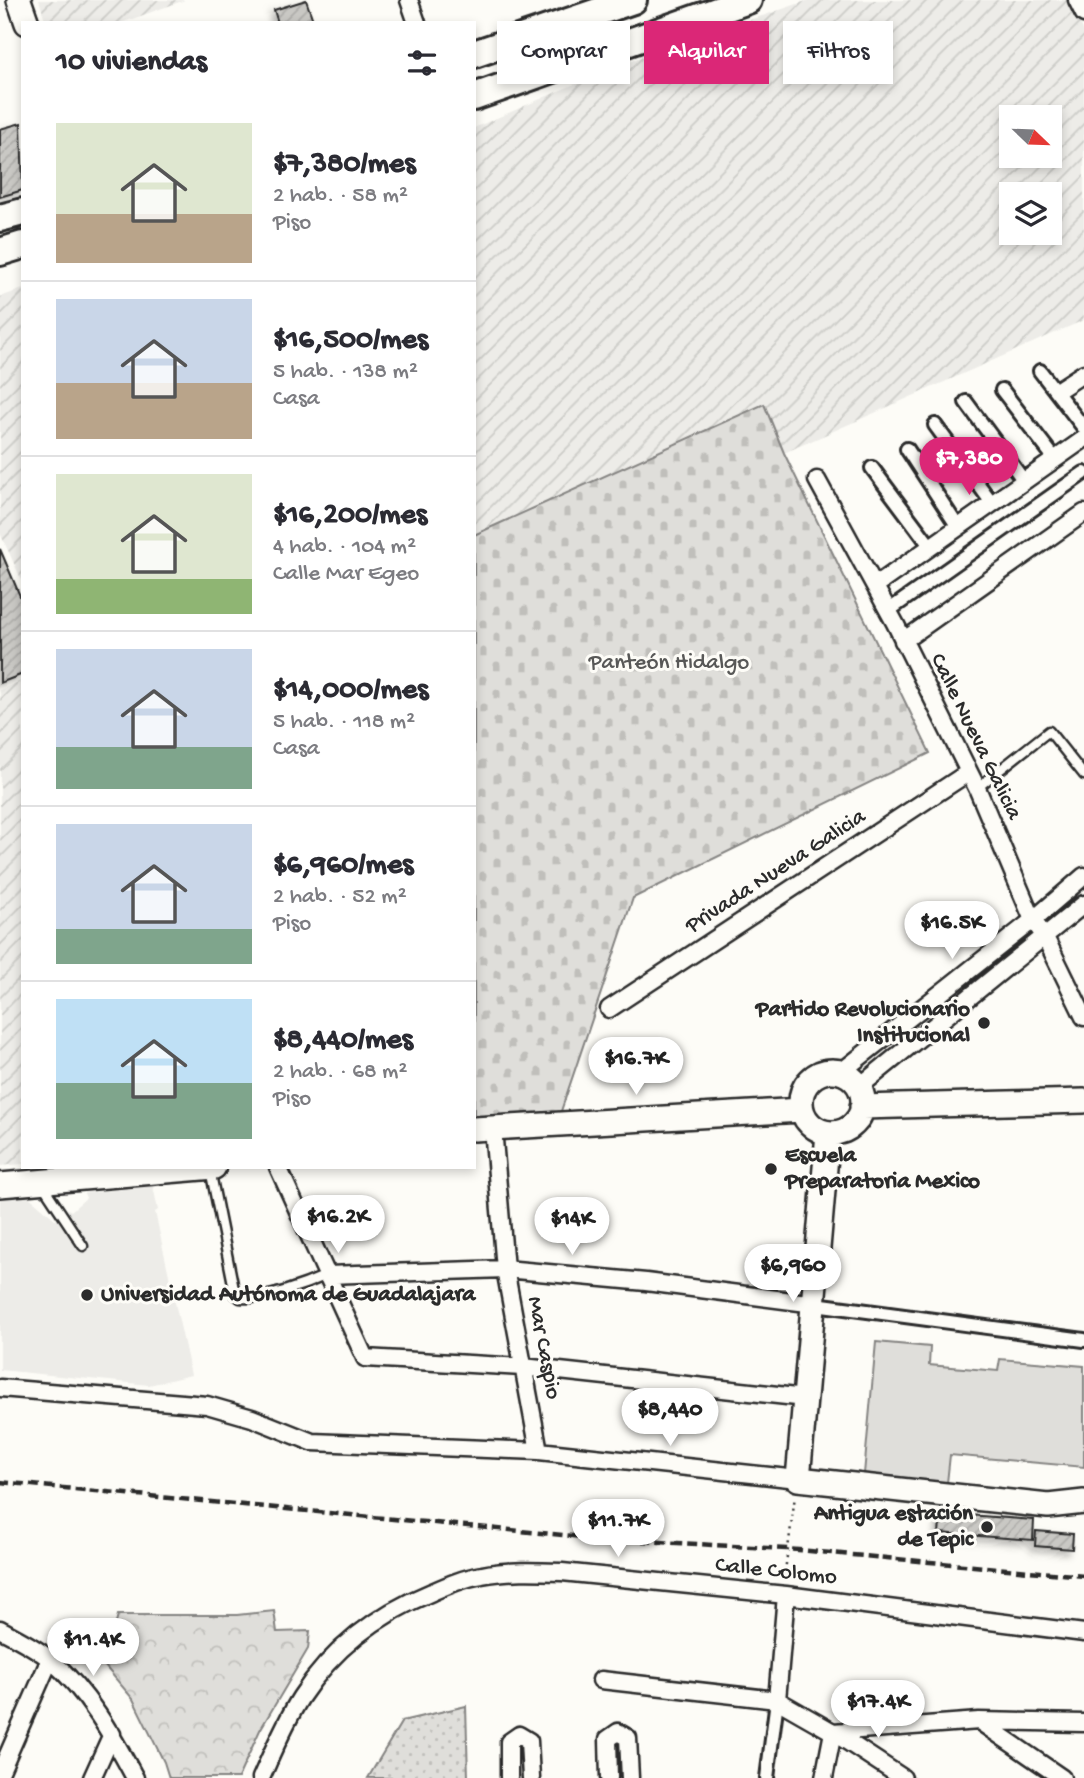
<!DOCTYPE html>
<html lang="es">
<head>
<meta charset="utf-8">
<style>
	body { margin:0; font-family:"Gochi Hand",sans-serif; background:#f7f7f7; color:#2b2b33; height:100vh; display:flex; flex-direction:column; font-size:26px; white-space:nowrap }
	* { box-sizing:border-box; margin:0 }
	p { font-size:23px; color:#7c7c81 }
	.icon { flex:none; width:38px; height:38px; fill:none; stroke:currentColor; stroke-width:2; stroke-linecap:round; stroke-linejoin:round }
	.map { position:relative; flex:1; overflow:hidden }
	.panel { position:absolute; left:21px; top:21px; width:455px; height:1148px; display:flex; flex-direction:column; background:#fff; border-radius:0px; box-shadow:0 4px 10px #0003 }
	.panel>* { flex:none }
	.hud { position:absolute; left:497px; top:21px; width:481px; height:63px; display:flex; gap:14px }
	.needle { width:46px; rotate:113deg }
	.fabs { position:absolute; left:999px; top:105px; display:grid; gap:14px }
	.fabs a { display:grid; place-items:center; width:63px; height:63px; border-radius:0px; background:#fff; box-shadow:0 4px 10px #0003; font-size:35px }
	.price { position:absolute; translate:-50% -60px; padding:0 16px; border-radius:24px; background:#fff; color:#222; font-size:23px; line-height:46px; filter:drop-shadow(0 2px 4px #0008) }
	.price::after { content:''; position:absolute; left:50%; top:42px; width:21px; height:16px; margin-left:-10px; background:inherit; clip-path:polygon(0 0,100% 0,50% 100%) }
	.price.active { background:#db2777; color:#fff }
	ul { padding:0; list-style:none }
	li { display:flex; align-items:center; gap:21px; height:175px; padding:0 35px }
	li+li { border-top:2px solid #e1e1e2 }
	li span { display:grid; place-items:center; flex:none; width:196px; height:140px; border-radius:0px; color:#555 }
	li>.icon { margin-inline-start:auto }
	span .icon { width:84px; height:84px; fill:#fffc; stroke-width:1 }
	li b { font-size:30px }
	h2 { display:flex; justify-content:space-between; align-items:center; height:84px; padding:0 35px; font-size:30px }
	.pill { padding:0 24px; border-radius:0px; background:#fff; box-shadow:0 4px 10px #0003; font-size:24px; line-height:63px }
	.pill.active { background:#db2777; color:#fff }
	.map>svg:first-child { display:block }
	.built { fill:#edece8 }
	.industrial { fill:url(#industrial-furrows); fill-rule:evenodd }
	.grass { fill:url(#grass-dots); stroke:#858482; stroke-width:2 }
	.forest { fill:url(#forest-crowns); stroke:#858482; stroke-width:2 }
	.cemetery { fill:url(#cemetery-stones); stroke:#858482; stroke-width:2 }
	.garden { fill:#dfdeda; stroke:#858482; stroke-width:2 }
	.building { fill:url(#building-hatch); stroke:#2b2b2b; stroke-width:2; filter:url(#shadow) }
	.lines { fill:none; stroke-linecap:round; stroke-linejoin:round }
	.service-casing { stroke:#2b2b2b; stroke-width:13 }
	.pedestrian-casing { stroke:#2b2b2b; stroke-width:18 }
	.minor-casing { stroke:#2b2b2b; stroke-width:21 }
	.secondary-casing { stroke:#2b2b2b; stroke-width:28 }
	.trunk-casing { stroke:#2b2b2b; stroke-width:32 }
	.path { stroke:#2b2b2b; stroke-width:2.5; stroke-dasharray:2 5; stroke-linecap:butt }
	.service { stroke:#fdfcf7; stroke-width:8 }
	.pedestrian { stroke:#fdfcf7; stroke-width:12 }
	.minor { stroke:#fdfcf7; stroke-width:16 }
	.secondary { stroke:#fdfcf7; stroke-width:23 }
	.trunk { stroke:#fdfcf7; stroke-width:26 }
	.rail { stroke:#2b2b2b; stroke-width:4.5; stroke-dasharray:10 5; stroke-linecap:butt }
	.poi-dot { fill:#2b2b2b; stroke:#fdfcf7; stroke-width:2.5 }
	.labels { text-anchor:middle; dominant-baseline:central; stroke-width:6; stroke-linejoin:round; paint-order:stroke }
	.park-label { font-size:23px; fill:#585857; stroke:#fdfcf7 }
	.street-label { font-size:23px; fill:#2b2b2b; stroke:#fdfcf7 }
	.poi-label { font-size:23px; font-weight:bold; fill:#2b2b2b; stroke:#fdfcf7; text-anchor:end }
</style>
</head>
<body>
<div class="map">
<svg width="1084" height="1778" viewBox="0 0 1084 1778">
	<defs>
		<pattern id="industrial-furrows" width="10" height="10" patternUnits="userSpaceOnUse" patternTransform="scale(1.75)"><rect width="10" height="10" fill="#edece8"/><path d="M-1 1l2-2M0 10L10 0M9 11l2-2" fill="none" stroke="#cbcbc7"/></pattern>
		<pattern id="grass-dots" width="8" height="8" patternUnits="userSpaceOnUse" patternTransform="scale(1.75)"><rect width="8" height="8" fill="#dfdeda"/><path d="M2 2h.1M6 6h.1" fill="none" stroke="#c0bfbb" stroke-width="1.8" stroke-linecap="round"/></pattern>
		<pattern id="forest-crowns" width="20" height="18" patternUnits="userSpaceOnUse" patternTransform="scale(1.75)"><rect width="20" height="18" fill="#dfdeda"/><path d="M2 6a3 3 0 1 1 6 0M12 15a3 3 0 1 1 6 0" fill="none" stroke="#c0bfbb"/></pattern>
		<pattern id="cemetery-stones" width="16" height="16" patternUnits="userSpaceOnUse" patternTransform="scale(1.75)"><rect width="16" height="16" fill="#dfdeda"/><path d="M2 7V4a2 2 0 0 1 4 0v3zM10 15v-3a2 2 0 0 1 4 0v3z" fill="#c0bfbb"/></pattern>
		<pattern id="building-hatch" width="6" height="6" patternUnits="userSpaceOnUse" patternTransform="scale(1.75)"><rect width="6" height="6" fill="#c9c8c4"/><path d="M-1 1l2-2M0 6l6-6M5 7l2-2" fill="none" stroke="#adaca9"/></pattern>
		<filter id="shadow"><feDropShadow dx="-4" dy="4" stdDeviation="3.5" flood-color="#0004"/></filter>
	</defs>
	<rect width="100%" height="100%" fill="#fdfcf7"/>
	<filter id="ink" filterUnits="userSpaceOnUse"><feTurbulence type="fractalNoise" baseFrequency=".0143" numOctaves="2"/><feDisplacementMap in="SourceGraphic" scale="14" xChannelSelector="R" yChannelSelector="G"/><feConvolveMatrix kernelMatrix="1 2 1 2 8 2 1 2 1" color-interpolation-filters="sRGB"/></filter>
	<g filter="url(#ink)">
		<path class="built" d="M153,1186L158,1210L155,1212L191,1375L149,1385L0,1370V1197L26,1194L56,1220L68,1209L71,1211L86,1198L84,1193Z"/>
		<path class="industrial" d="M39,0H185L121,23H46Z
			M809,0H1069L1084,32V320L784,453L763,404L474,535V128L618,65ZM1012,117H1050V156H1012ZM1012,194H1050V233H1012Z
			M23,289V583L0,533V297Z
			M23,680V1164L0,1166V690Z"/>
		<path class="grass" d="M466,1706L468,1778H368L402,1721Z"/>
		<path class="forest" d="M274,1611L277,1632L310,1631L308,1649L260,1730L238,1778H169L164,1762L133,1699L104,1665L118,1615H237Z"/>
		<path class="cemetery" d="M764,404L784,453L930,753L633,898L560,1114L474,1123V535Z"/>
		<path class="garden" d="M876,1342L930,1347L929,1365L998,1371L1000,1359L1084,1366V1467L950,1455L946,1492L863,1485Z"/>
		<path class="building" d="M306,0L314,23H278L274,10Z
			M21,123L23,190L0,197V129Z
			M0,549L23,603V674L0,683Z
			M941,1513L1034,1520L1033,1540L939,1533Z
			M1036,1531L1073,1534L1072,1549L1035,1546Z"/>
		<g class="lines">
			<g class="service-casing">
				<path id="service" d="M977,788L1049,731L1084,775
					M210,1169L235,1294L240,1298C261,1301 307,1284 327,1275
					M42,1184L83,1246"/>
			</g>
			<g class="pedestrian-casing">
				<path id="pedestrian" d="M1040,371L1084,428
					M1002,390L1055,459
					M966,402L1024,481
					M935,425L992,503
					M907,449L958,527
					M872,468L931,547
					M888,611L1084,473
					M815,1304L1084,1340
					M767,1778L777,1700"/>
			</g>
			<g class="minor-casing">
				<path id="minor" d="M409,0L417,23
					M1077,0L1084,14
					M1061,388L1084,373
					M817,480L895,623L977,788L1033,920L1045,937L1084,1017
					M875,586L1084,439
					M903,641L1084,513
					M609,1009L969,772
					M841,1072L1033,920L1084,876
					M859,1087L1084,904
					M493,1128L505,1269L539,1451
					M278,1167L365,1358L523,1367L805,1398
					M327,1275L505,1269L646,1282L815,1304
					M0,1388L207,1405L252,1418L312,1442L539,1451L798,1479
					M0,1629C16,1638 37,1648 51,1660C88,1692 112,1735 135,1778
					M601,1680L777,1700L833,1732L903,1778
					M777,1700L786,1595
					M979,1721L1062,1778
					M833,1732L979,1721L1084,1723
					M0,1773L50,1659
					M92,1778L112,1734
					M261,1778C273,1751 285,1722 301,1697C333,1648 378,1614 432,1592C448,1585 464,1578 482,1575C508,1570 535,1571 562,1572L786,1595L1084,1633
					M509,1778V1742L519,1735L529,1741L531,1778
					M609,1778L608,1739L618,1732L628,1738L630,1778
					M824,1778L833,1732"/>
			</g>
			<g class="secondary-casing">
				<path id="secondary" d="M19,0L27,23
					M801 1102a31 31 0 1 1 62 0a31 31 0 1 1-62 0Z
					M862,1107L1084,1101
					M474,1129L802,1110
					M828,1133L798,1479L1048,1506L1084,1502
					M0,1185L214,1167"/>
			</g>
			<g class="trunk-casing">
				<path id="trunk" d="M474,54L633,0
					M474,97L748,0
					M0,218L23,212
					M0,252L23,245"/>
			</g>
			<path class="path" d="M784,1579L795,1496"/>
			<use href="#service" class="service"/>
			<use href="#pedestrian" class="pedestrian"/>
			<use href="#minor" class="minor"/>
			<use href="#secondary" class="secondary"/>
			<use href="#trunk" class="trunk"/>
			<path class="rail" d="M0,1482L605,1539L787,1549L1084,1576"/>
		</g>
	</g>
	<g class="poi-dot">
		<circle cx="984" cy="1023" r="7"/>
		<circle cx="771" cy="1169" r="7"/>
		<circle cx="87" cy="1295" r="7"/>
		<circle cx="987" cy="1527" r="7"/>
	</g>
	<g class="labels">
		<g class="park-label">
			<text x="669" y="663">Panteón Hidalgo</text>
		</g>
		<g class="street-label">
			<text transform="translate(975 737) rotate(64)">Calle Nueva Galicia</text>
			<text transform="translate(776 872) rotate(-33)">Privada Nueva Galicia</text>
			<text transform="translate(543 1348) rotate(79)">Mar Caspio</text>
			<text transform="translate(776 1572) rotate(6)">Calle Colomo</text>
		</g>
		<g class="poi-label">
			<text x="970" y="1010">Partido Revolucionario<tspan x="970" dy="26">Institucional</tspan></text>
			<text x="785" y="1156" text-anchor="start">Escuela<tspan x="785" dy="26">Preparatoria Mexico</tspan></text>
			<text x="101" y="1295" text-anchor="start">Universidad Autónoma de Guadalajara</text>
			<text x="973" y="1514">Antigua estación<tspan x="973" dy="26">de Tepic</tspan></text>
		</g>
	</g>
</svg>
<div class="fabs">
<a><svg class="needle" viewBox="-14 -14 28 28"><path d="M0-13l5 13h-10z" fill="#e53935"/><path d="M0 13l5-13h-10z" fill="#7c7c81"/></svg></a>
<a><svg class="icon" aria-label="layers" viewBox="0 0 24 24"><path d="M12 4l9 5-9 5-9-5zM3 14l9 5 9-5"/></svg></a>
</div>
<b class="price active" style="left:969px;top:497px">$7,380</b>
<b class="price" style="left:952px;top:961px">$16.5K</b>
<b class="price" style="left:636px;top:1097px">$16.7K</b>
<b class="price" style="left:338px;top:1255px">$16.2K</b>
<b class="price" style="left:572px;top:1257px">$14K</b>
<b class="price" style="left:793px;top:1304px">$6,960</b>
<b class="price" style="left:670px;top:1448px">$8,440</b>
<b class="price" style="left:618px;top:1559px">$11.7K</b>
<b class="price" style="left:93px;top:1678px">$11.4K</b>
<b class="price" style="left:878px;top:1740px">$17.4K</b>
<div class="hud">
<a class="pill">Comprar</a>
<a class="pill active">Alquilar</a>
<a class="pill">Filtros</a>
</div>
<section class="panel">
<h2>10 viviendas<svg class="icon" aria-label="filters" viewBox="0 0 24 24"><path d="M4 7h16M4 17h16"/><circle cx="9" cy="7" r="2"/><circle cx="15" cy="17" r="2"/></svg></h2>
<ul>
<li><span style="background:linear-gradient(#dfe7d0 65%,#b9a48a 0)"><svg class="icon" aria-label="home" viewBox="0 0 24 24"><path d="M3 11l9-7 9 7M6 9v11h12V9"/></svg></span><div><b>$7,380/mes</b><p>2 hab. · 58 m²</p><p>Piso</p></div></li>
<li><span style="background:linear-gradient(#c9d6e8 60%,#b9a48a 0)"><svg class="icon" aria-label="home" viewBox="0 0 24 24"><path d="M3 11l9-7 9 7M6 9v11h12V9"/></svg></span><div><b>$16,500/mes</b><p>5 hab. · 138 m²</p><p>Casa</p></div></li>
<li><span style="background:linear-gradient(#dfe7d0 75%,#8fb573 0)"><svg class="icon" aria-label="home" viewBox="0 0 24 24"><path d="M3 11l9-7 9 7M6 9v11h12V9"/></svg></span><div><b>$16,200/mes</b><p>4 hab. · 104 m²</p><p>Calle Mar Egeo</p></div></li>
<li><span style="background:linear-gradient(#c9d6e8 70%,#7fa58c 0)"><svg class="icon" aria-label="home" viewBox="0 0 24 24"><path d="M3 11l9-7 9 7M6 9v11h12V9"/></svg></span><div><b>$14,000/mes</b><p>5 hab. · 118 m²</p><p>Casa</p></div></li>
<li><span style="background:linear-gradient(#c9d6e8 75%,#7fa58c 0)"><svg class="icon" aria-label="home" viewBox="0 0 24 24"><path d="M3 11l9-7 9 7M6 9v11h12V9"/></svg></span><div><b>$6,960/mes</b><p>2 hab. · 52 m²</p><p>Piso</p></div></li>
<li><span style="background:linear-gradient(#bfe0f5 60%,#7fa58c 0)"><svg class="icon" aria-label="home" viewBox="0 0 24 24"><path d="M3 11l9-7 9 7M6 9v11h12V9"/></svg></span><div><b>$8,440/mes</b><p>2 hab. · 68 m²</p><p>Piso</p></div></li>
</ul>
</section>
</div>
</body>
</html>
